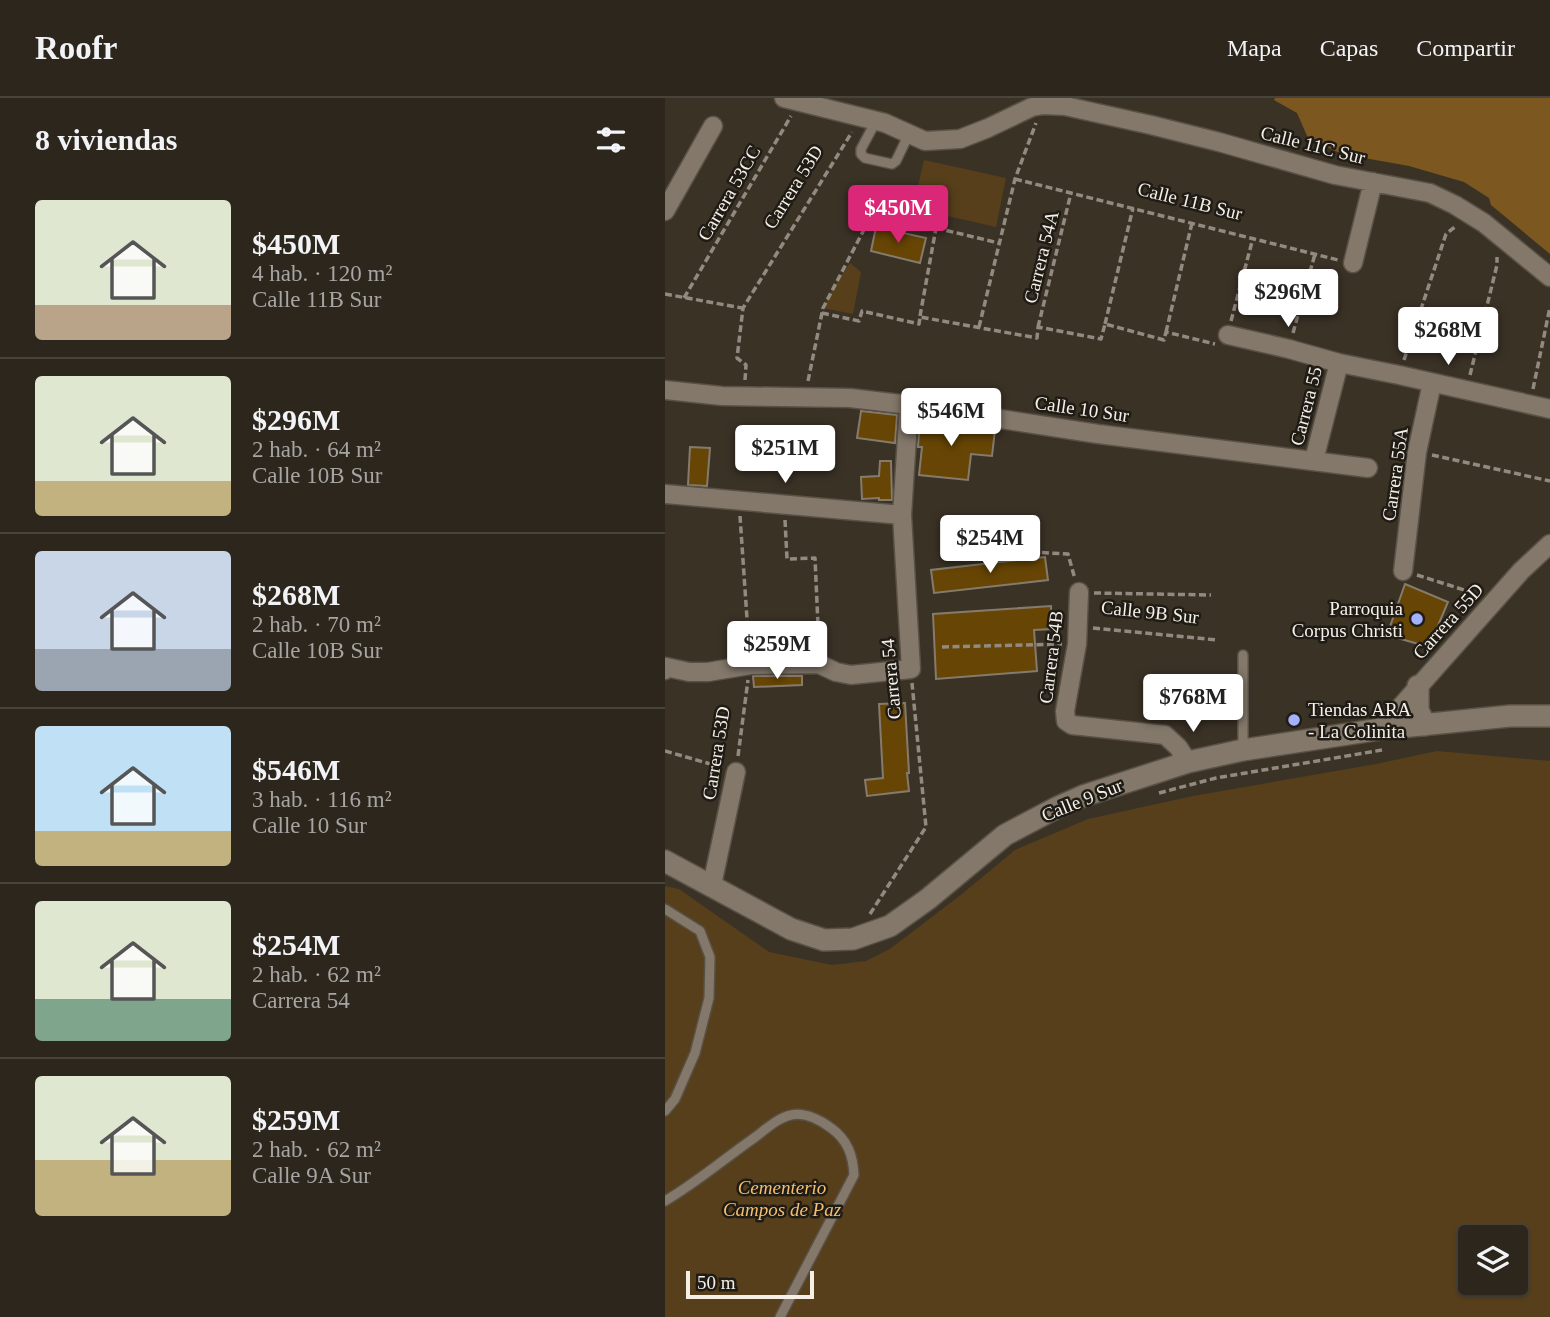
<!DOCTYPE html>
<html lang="es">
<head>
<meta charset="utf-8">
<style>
	body { margin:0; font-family:"Times New Roman",serif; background:#383229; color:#f1f3f6; height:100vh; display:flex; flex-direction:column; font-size:26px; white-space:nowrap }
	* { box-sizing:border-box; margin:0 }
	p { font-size:23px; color:#a6a5a3 }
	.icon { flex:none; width:38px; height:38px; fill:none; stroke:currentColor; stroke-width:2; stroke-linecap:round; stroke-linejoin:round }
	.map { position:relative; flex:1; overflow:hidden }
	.side { display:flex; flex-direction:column; background:#2c261c; width:665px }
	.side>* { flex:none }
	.buttons { position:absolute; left:793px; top:1127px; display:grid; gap:14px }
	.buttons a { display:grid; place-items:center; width:70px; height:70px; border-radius:7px; background:#2c261c; box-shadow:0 2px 5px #0004,0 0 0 2px #48433b; font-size:35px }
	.scale { position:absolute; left:21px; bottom:18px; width:128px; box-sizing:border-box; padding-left:7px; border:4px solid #f5efe7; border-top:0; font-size:19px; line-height:24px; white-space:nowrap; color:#f5efe7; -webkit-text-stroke:5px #1f1b15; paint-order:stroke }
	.price { position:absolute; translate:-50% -60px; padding:0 16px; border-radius:7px; background:#fff; color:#222; font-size:23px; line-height:46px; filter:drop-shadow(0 2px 4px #0008) }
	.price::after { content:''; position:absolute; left:50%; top:42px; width:21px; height:16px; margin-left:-10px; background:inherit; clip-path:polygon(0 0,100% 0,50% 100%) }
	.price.active { background:#db2777; color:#fff }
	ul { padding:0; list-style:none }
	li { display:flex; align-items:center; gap:21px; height:175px; padding:0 35px }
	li+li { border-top:2px solid #48433b }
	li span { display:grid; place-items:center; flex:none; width:196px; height:140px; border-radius:7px; color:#555 }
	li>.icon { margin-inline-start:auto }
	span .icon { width:84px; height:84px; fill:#fffc; stroke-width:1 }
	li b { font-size:30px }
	h2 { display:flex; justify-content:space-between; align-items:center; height:84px; padding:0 35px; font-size:30px }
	header { display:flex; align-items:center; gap:42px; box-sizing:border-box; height:98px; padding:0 35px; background:#2c261c; border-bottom:2px solid #48433b }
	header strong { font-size:33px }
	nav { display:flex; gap:38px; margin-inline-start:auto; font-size:24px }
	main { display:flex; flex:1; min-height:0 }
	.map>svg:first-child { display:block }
	.green { fill:#573f1b; fill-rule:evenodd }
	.forest { fill:#7c5820 }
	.building { fill:#674504; stroke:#857b6d; stroke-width:2 }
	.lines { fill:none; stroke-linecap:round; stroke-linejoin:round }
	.lane-casing { stroke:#595146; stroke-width:12 }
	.street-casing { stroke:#595146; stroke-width:21 }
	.secondary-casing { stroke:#595146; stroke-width:24 }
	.path { stroke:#928a80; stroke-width:3.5; stroke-dasharray:7 3.5; stroke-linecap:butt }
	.lane { stroke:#83786a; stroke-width:9 }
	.street { stroke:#83786a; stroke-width:18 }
	.secondary { stroke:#83786a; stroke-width:21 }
	.poi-dot { fill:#a3b2fd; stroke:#1f1b15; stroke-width:2.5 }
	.labels { text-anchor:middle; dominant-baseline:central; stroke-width:5; stroke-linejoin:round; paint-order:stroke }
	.street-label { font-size:19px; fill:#f5efe7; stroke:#1f1b15 }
	.poi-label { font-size:19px; fill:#f5efe7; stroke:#1f1b15; text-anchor:end }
	.park-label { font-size:19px; font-style:italic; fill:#f5bf6f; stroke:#1f1b15 }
</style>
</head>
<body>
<header>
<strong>Roofr</strong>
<nav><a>Mapa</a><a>Capas</a><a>Compartir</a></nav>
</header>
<main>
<section class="side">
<h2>8 viviendas<svg class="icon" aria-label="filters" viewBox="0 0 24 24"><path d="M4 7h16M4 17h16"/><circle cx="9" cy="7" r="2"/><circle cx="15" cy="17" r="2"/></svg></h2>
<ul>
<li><span style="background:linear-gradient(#dfe7d0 75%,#b9a48a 0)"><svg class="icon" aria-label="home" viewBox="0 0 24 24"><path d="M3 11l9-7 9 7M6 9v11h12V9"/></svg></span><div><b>$450M</b><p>4 hab. · 120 m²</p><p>Calle 11B Sur</p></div></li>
<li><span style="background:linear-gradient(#dfe7d0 75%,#c2b280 0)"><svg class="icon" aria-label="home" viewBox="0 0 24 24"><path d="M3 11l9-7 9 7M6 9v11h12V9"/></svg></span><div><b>$296M</b><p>2 hab. · 64 m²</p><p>Calle 10B Sur</p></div></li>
<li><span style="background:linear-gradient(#c9d6e8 70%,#9aa5b1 0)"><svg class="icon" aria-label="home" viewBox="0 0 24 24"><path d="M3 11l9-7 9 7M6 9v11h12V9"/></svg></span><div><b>$268M</b><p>2 hab. · 70 m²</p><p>Calle 10B Sur</p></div></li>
<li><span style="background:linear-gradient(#bfe0f5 75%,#c2b280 0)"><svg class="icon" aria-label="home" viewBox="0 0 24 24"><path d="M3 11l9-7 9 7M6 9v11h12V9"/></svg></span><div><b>$546M</b><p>3 hab. · 116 m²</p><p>Calle 10 Sur</p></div></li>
<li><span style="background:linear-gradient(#dfe7d0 70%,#7fa58c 0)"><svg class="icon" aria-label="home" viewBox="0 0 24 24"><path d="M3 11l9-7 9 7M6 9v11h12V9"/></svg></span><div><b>$254M</b><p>2 hab. · 62 m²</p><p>Carrera 54</p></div></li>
<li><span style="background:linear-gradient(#dfe7d0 60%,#c2b280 0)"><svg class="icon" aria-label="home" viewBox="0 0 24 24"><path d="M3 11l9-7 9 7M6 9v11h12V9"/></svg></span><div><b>$259M</b><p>2 hab. · 62 m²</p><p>Calle 9A Sur</p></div></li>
</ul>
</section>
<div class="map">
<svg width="885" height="1219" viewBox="0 0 885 1219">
	<rect width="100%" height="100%" fill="#3b3226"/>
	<path class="green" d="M259,62L341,80L331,129L248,110Z
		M185,165L196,174L188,216L158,210L168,190Z
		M772,653L885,663V1219H0V788L14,791L104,854L167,867L201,863L225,851L297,796L350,752L423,721L528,698L711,666ZM805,1139H850V1185H805Z"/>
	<path class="forest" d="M610,0H885V156L826,107L824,100L799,84L744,68L677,56L643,40L632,15L609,2Z"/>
	<path class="building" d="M211,129L261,140L255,165L206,153Z
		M196,313L232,317L230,345L192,340Z
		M255,320L330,332L327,358L306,356L303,382L254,377L257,349H253Z
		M25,349L45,350L42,388L23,387Z
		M215,363H226L227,402H214V400L197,401L196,379L214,378Z
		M380,459L383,482L269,495L266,472Z
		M740,486L783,504L764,549L722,537Z
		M386,508L387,531L369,532L372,573L271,581L268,516Z
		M88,578H137V587L89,589Z
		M240,605L244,675H242L244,693L202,698L200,682L218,680L214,606Z"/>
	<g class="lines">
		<g class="lane-casing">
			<path id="lane" d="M211,23L196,51V56L200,60L227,66L231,63L244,36
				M578,557V650
				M0,811L35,833L45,859L44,900L30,955L10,1001L0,1013
				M0,1103C31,1085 59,1061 89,1040C100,1032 112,1020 126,1017C140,1014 155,1022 166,1030C183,1042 188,1058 189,1077L115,1219"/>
		</g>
		<g class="street-casing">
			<path id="street" d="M119,0L220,25L260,43L295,41L323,30L367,9L378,7L400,8L486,27L554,44L670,77L765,95L790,107L819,125L885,179
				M0,113L48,28
				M688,165L708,84
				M563,237L624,251L674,265L734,277L885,311
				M0,292L57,298L185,300L244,307L433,336L703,370
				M649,362L674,265
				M0,396L237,417
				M738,473L752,354L767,285
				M414,494L412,546L400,613L401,623L407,627L500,637L513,649L523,664
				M0,572L1,569L24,574H43L85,567L154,566L171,574L186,577L246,571L237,417L244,307
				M716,631L856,473L885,446
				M47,787L71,674"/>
		</g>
		<g class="secondary-casing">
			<path id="secondary" d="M753,588V612L760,627
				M0,763L126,831L159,842L188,841L225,828L263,801L340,737L393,709L418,698L523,664L578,652L716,631L845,618H885"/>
		</g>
		<path class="path" d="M350,81L673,162
			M0,196L77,210
			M19,200L126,18
			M157,215L194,223L197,213L254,226L255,219L372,240L373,229L436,241L440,226L499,242L501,234L550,246
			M255,218L271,130
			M566,223L588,140
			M440,226L468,110
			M314,229L350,81L371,25
			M373,229L406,95
			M501,234L527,125
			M628,235L650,156
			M739,262L781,136L791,128
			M805,277L832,167V159
			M80,282L81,267L72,260L78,210L187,34
			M143,283L158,210L204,122L271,130L334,145
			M868,291L885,209
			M767,357L885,383
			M75,418L84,550
			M120,422L122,461L150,460L154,550
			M293,450L403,456L410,481
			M752,477L815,497
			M429,495L546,497
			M428,530L552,542
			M277,549L397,546
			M0,653L56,669
			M73,658L83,582
			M494,695L551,680L717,652
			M205,816L261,729L247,585"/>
		<use href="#lane" class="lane"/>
		<use href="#street" class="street"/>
		<use href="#secondary" class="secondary"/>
	</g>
	<g class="poi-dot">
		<circle cx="752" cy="521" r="7"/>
		<circle cx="629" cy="622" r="7"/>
	</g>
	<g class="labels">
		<g class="street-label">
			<text transform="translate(648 47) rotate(14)">Calle 11C Sur</text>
			<text transform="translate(128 89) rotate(-58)">Carrera 53D</text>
			<text transform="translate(64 95) rotate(-60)">Carrera 53CC</text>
			<text transform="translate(525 103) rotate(14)">Calle 11B Sur</text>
			<text transform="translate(376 159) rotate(-76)">Carrera 54A</text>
			<text transform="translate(641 308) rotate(-76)">Carrera 55</text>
			<text transform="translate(417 311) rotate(8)">Calle 10 Sur</text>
			<text transform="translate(730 376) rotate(-82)">Carrera 55A</text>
			<text transform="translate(485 514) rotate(6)">Calle 9B Sur</text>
			<text transform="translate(783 523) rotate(-48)">Carrera 55D</text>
			<text transform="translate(386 559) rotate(-83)">Carrera 54B</text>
			<text transform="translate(226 581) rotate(-95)">Carrera 54</text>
			<text transform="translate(51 655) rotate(-81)">Carrera 53D</text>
			<text transform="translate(417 702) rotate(-22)">Calle 9 Sur</text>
		</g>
		<g class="poi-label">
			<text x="738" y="510">Parroquia<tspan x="738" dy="22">Corpus Christi</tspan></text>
			<text x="643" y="611" text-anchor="start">Tiendas ARA<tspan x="643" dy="22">- La Colinita</tspan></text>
		</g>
		<g class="park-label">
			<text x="117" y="1089">Cementerio<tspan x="117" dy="22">Campos de Paz</tspan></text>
		</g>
	</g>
</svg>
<div class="buttons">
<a><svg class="icon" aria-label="layers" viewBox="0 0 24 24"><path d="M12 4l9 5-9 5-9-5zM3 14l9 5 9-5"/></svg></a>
</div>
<div class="scale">50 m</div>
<b class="price active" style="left:233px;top:147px">$450M</b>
<b class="price" style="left:623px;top:231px">$296M</b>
<b class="price" style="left:783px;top:269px">$268M</b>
<b class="price" style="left:286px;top:350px">$546M</b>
<b class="price" style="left:120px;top:387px">$251M</b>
<b class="price" style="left:325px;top:477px">$254M</b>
<b class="price" style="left:112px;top:583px">$259M</b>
<b class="price" style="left:528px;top:636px">$768M</b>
</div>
</main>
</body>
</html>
